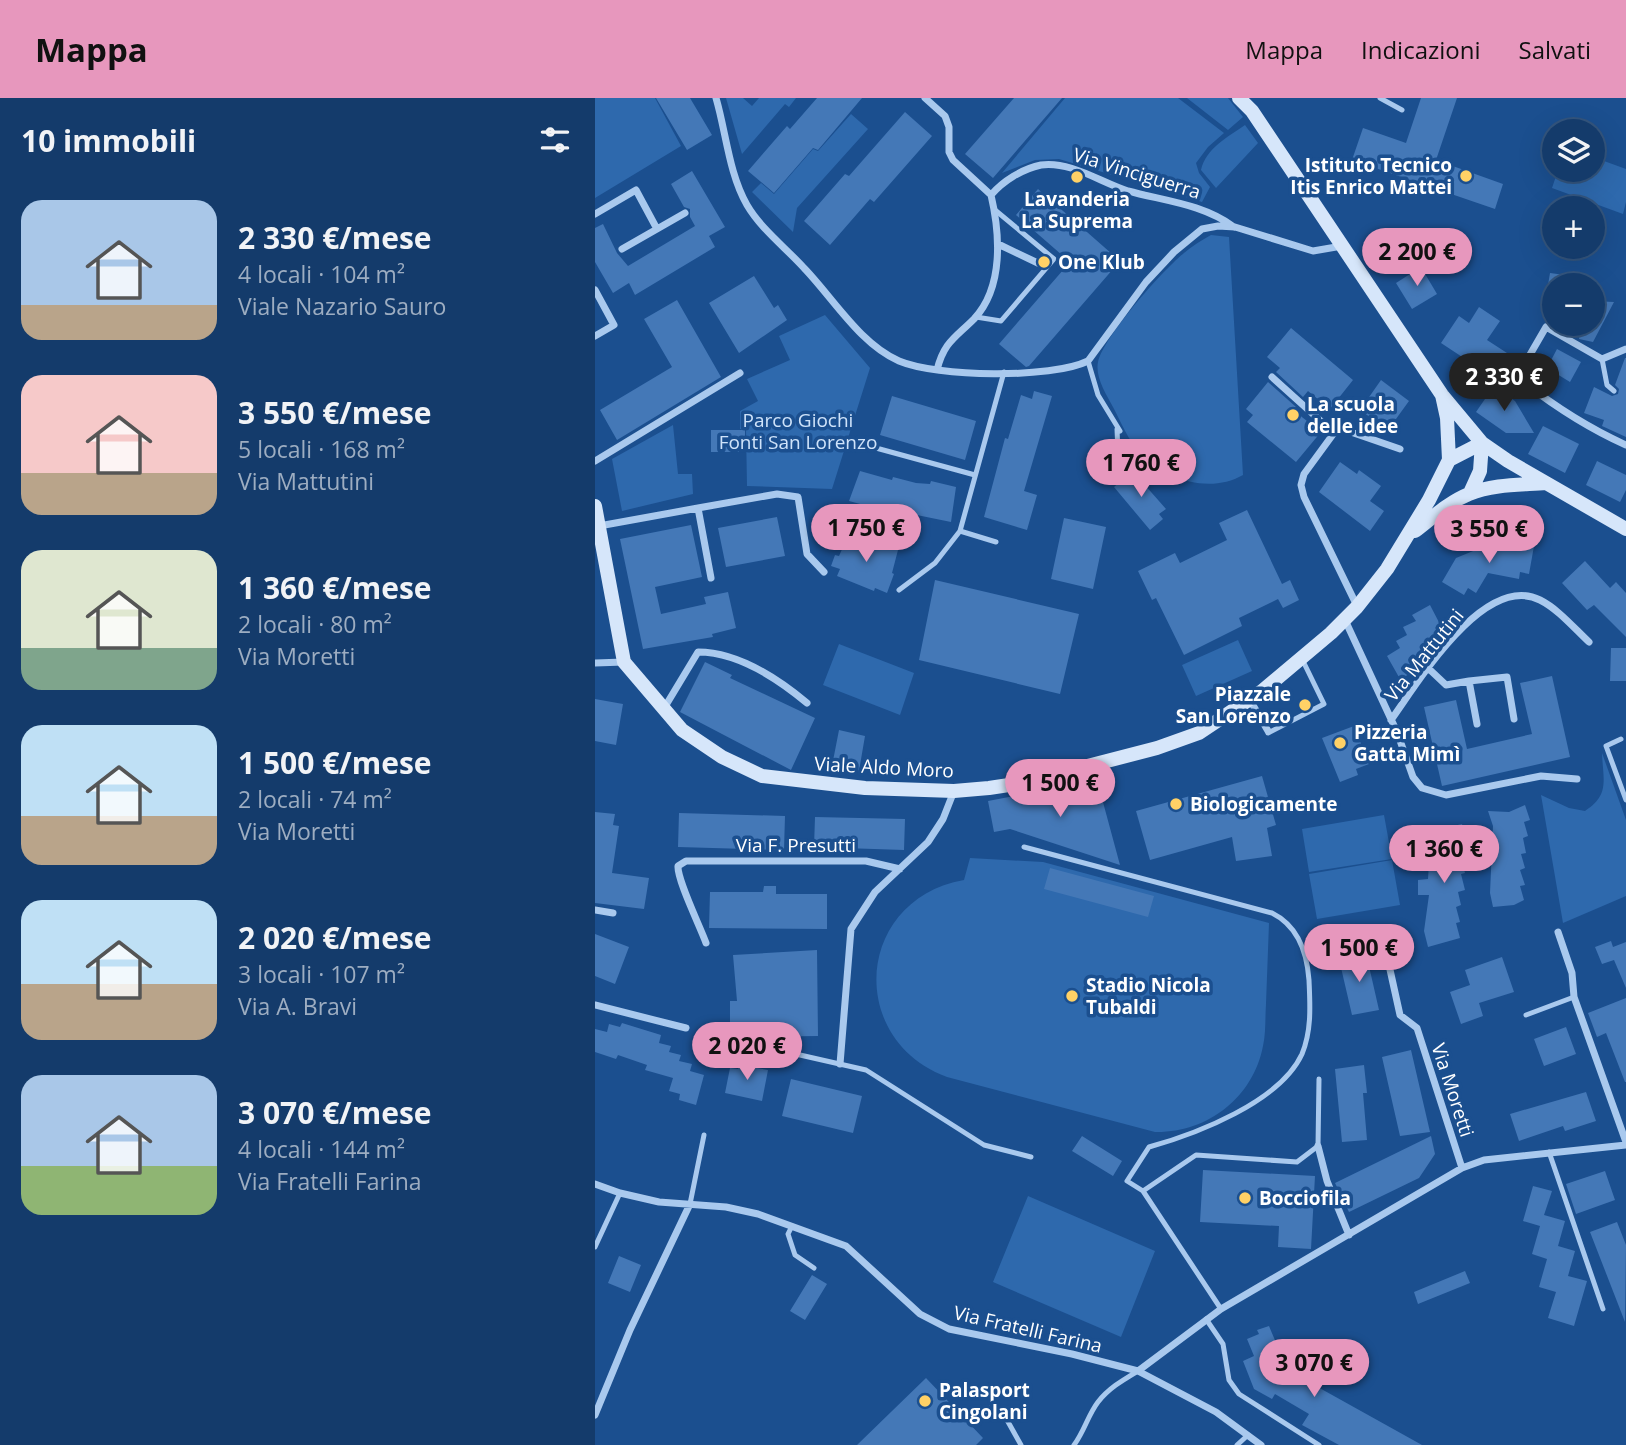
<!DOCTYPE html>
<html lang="it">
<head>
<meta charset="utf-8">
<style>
	body { margin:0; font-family:"Open Sans",sans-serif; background:#214673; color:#f1f3f6; height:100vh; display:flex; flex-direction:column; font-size:26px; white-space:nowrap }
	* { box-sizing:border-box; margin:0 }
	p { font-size:23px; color:#9dadc1 }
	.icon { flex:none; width:38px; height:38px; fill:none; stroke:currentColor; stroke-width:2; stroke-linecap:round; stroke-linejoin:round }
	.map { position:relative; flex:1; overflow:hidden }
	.side { display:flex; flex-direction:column; background:#143b6b; width:595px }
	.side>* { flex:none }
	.controls { position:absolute; left:947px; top:21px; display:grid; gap:14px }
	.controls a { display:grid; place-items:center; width:63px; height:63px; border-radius:50%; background:#143b6b; box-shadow:0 7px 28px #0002,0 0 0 2px #33557e; font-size:35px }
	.price { position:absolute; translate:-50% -60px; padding:0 16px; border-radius:24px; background:#e797bd; color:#111; font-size:23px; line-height:46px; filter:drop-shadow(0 2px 4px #0008) }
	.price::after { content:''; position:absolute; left:50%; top:42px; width:21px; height:16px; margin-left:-10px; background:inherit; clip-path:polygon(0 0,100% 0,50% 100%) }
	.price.active { background:#222; color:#fff }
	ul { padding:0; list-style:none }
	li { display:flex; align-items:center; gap:21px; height:175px; padding:0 21px }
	li span { display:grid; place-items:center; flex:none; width:196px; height:140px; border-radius:21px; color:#555 }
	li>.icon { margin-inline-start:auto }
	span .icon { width:84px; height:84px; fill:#fffc; stroke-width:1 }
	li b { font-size:30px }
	h2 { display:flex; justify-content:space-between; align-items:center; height:84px; padding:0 21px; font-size:30px }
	header { display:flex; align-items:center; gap:42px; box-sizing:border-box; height:98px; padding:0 35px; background:#e797bd; color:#111 }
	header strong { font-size:33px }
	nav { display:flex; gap:38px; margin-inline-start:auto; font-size:24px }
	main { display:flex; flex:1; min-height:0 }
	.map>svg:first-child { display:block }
	.green { fill:#2e69ad }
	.building { fill:#4478b7 }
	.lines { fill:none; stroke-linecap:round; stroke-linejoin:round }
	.lane { stroke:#a9c9ee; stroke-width:5 }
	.street { stroke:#a9c9ee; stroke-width:7 }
	.secondary { stroke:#d6e6fa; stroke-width:14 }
	.poi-dot { fill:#ffd166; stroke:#1b4f8f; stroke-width:2.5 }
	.labels { text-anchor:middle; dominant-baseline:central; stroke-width:7; stroke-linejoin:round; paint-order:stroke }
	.poi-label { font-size:19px; font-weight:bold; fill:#fff; stroke:#1b4f8f; text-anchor:start }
	.street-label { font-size:19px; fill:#fff; stroke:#1b4f8f }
	.park-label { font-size:19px; fill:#cfe3fa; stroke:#1b4f8f }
</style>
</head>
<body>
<header>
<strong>Mappa</strong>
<nav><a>Mappa</a><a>Indicazioni</a><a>Salvati</a></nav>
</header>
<main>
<section class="side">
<h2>10 immobili<svg class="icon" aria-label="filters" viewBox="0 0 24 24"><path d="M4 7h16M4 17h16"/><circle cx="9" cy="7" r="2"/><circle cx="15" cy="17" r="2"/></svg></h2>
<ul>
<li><span style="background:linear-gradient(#a9c7e8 75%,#b9a48a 0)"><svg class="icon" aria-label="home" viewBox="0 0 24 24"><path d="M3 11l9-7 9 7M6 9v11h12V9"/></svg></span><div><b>2 330 €/mese</b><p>4 locali · 104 m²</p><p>Viale Nazario Sauro</p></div></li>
<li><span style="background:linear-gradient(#f6c9c9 70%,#b9a48a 0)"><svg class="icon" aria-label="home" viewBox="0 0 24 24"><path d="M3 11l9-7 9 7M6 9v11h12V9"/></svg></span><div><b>3 550 €/mese</b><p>5 locali · 168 m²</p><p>Via Mattutini</p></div></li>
<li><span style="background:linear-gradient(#dfe7d0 70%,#7fa58c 0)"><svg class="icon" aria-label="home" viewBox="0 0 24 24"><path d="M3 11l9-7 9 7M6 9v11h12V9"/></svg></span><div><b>1 360 €/mese</b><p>2 locali · 80 m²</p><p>Via Moretti</p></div></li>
<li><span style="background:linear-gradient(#bfe0f5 65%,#b9a48a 0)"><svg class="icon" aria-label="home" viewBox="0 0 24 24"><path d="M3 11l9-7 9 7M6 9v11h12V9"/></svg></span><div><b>1 500 €/mese</b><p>2 locali · 74 m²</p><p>Via Moretti</p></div></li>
<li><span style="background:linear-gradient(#bfe0f5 60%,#b9a48a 0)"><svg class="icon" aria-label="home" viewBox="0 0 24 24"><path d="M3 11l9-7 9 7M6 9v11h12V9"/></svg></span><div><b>2 020 €/mese</b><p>3 locali · 107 m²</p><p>Via A. Bravi</p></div></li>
<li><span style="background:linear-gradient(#a9c7e8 65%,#8fb573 0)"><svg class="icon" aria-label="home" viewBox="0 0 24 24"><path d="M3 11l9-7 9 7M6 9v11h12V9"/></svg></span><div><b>3 070 €/mese</b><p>4 locali · 144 m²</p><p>Via Fratelli Farina</p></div></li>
</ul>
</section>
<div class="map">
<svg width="1031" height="1347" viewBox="0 0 1031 1347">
	<rect width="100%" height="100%" fill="#1b4f8f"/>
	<path class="green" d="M0,0H60L86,48L0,100Z
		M131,0H148L157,8L164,0H201L194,9L190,6L147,56Z
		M470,0H583L629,35L613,49L601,65L604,75L615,89L607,104L464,61L440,62L407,75Z
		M592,0H633L648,19L633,32Z
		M256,16L273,31L202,110L198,134L157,94L166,85L179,96L218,51L223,53Z
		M650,27L663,45L621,90L606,72C611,50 633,39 650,27Z
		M998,59L1031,71V104L1028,116L957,90L963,72H998Z
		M616,137L634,139L648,377C615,396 570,382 545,355C533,342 526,324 518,309C511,296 500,279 503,264C509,238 568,172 589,155C597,148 607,142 616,137Z
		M230,217L275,270L237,391L152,388L151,332L145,331V313L163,303L152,281L195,262L184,238Z
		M78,327L83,376H97L98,396L27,413L17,361Z
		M643,542L657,573L601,598L587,567Z
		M244,546L319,575L305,617L228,587Z
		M1007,655L1031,722V798L968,825L946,697L974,710L990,713C1015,697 1008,682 1007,655Z
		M789,717L797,761L714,774L707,731Z
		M375,760L448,764L674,825C673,852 672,879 671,906C670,920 671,935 668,948C658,1000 612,1035 560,1034L352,979C250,941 261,801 369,782Z
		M797,762L805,807L722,821L714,776Z
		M433,1098L560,1153L526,1239L398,1184Z"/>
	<path class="building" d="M61,0H95L117,37L92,52Z
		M222,0H267L223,52L218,50L179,95L153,73L192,28L195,31Z
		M419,0H467L398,80L370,56Z
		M826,0H862L841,62L908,86L900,111L757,62L768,30L811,45Z
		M310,14L337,38L279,104L275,101L235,147L209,123L250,76L254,78Z
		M97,73L130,129L114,138L120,149L40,197L34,185L18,195L0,164V130L8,126L22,155L33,168L100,128L95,119V111L89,109L76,86Z
		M443,91L525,163L434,268L431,269L404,246L475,164L421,117Z
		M826,169L842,196L817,211L801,185Z
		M955,175L992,180V187H953Z
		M159,178L179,210L183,207L192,222L144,255L114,205Z
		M82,202L126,279L22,342L5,312L77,269L49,221Z
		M998,203L1019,204L998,244L984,241L986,226H998Z
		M884,209L905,223L892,242L912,255L896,278L846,245L864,218L874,225Z
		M696,230L758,282L735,311L713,293L708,299L681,274L685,270L672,259Z
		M962,251L986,264L975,284L952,270Z
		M1030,260H1031V339L1007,328L1009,322L989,315L999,289L1017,298L1023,296L1024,291L1020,287Z
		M786,282L814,303L793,332L765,312Z
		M673,284L701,309L698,312L726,334L701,364L652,324L658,317L651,311Z
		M899,288L920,303L939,335H911L881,314Z
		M439,293L457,298L429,393L442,397L432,432L389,419L410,340L413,341L426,297L437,301Z
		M297,298L381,323L370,362L285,337Z
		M948,328L984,346L970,375L933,356Z
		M116,332H150V354H116Z
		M1002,363L1031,377V392L1025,404L991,387Z
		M745,364L762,376L764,372L786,388L775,403L789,413L775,433L724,394Z
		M541,370L552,383L549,386L571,411L564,416L568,421L555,432L519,389Z
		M265,373L297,382L298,379L321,385L335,386L336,383L361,389L356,424L307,414L306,417L254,403Z
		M652,412L687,486L695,482L704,502L688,510L683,501L644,520L647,528L589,557L561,500L557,502L543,473L580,455L585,465L632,442L624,425Z
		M182,419L190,458L131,469L123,430Z
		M469,420L511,429L498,491L456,481Z
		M96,427L107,479L60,489L66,516L111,506L109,499L133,494L141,530L117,536L118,539L48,551L25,441Z
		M254,436L286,449L288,446L303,452L297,475L299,476L292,495L280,490L279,493L242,478L245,471L236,468L240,457L244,458Z
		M915,438L917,443L939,448L934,476L925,474L924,481L893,475L881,495L873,490L869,497L847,484L861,460Z
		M990,463L1015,490L1021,484L1031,495V539L999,507L992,512L967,485Z
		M340,482L484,516L465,596L324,562Z
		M835,507L849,534L837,540L840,547L827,554L830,559L816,567L820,573L805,581L792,558L805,550L801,543L812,537L808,529L821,523L817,517Z
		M1016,550H1031V583H1015Z
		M110,564L137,577L135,580L220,620L196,672L85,614Z
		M957,578L975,659L847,688L829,609L861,602L872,651L937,636L925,585Z
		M0,601L28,606L21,647L0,643Z
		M759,628L774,666L761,671L763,677L745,684L727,640Z
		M244,632L270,638L264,673L237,668Z
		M667,678L681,727L672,730L677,758L641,763L637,739L555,762L541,713Z
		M502,682L525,767L415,731L399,734L393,703Z
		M930,707L935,722L929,724L933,738L928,740L931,755L926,756L930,770L925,772L930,787L925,788L929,802L919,807L898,809L895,795L898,728L893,713L914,714Z
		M0,714L20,716L18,727L24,728L17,775L54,780L49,811L0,805Z
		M84,715L190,718L189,752L83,749Z
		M220,719L310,721L309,752L219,749Z
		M867,726L871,742L866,743L870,758L866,760L870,775L866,776L870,792L863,794L866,807L861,809L865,824L861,825L865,840L833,849L829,833L834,797H823V782L833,781L836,733Z
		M455,770L559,798L553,819L449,791Z
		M169,788H181V796H232V831L114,830L115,794H168Z
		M0,836L34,849L20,886L0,878Z
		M1016,843L1018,849L1031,844V890L1019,862L1007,866L1000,849Z
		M222,852L223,938L135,939V903H142L138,857Z
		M771,855L784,912L757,917L744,861Z
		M907,859L919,894L884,905L888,918L866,926L855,894L875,887L870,872Z
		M1031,900V984H1030L1011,935L1002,939L993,915Z
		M27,925L66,937L64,945L76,948L74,954L86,957L84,963L97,966L95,973L109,977L101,1007L84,1002L85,996L74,993L78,980L50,972L52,967L23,957L21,961L0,954V931L12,934L14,926L25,929Z
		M971,929L981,956L949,968L939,941Z
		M816,952L835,1034L805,1038L787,959Z
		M144,967L173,972L167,1003L130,995L135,970L143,971Z
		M769,967L772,995H768L772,1042L747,1044L740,971Z
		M196,981L267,998L258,1035L187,1018Z
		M991,994L1001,1023L970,1033L968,1028L924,1043L915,1016Z
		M487,1038L527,1063L518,1078L477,1053Z
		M836,1038L840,1056L824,1080L754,1114L740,1085Z
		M608,1072L720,1078L716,1151L683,1149L684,1128L605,1124Z
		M1010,1073L1020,1102L981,1116L971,1086Z
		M938,1088L957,1093L949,1117L970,1123L963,1148L980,1153L973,1178L992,1183L979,1228L953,1220L961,1194L944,1189L952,1161L937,1156L945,1128L928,1123Z
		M1022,1124L1031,1147L1030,1224L995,1134Z
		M24,1158L46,1167L35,1194L13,1185Z
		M870,1173L875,1185L823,1206L819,1194Z
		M217,1177L232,1186L210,1222L195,1213Z
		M674,1228L682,1247L705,1274L703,1278L827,1347H744L707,1327L714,1316L680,1296L677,1301L659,1291L648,1263L659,1258L652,1241L664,1236L662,1232Z
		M331,1280L388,1340L381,1347H262Z"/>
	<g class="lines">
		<path class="lane" d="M785,0L807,12
			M381,219L406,223L459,161L400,112
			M1007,261L1012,287L1019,293
			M493,263L503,297L525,333
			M522,331L523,355
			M270,347L380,377
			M401,444L365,433L409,274
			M304,492L340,465L365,433
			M673,633V635L729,606L707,561
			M1026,641L1011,648L1031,702
			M429,749L677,815C703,828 712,854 714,882C715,906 717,932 707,956C685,1004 601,1036 554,1049L532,1083L548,1093L626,1211
			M931,917L979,899
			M183,952L271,972L389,1047L436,1059
			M954,1054L1008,1211
			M548,1093L601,1057L702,1064L723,1048L724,981
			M95,1106L109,1037
			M197,1128L193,1136L200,1157L219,1170
			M0,1149L25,1095
			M611,1221L628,1246L634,1282L644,1296L724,1347
			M384,1319L395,1309L412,1322L426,1347
			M479,1347C489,1334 493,1317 503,1304C514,1290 528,1282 543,1273
			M642,1347L653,1337"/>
		<path class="street" d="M121,0C131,34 134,76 152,107C166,131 191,150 209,170C238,200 265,246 304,263C342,279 456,281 493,263L551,184L579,154L607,131L623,128L640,129L718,153L747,148
			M330,0L350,18L354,29V54L358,62L396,97
			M396,97C408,83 427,71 446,67C476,63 505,84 533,93C570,103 608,106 639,129
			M0,116L41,92L62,131L90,115
			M403,146L447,167
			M27,151L62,131
			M0,192L19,227L0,238
			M1031,251L1007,261L951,229L922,279C956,306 991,329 1031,347
			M342,272C349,244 360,240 379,221C409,189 405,136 396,97
			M677,279L739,335
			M0,363L145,275
			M103,410L182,396L203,399L212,456L229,474
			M4,428L103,410L116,480
			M762,508L709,399L706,387L709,376L739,335L750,332L805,351
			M750,522L802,634L818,679L827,690L851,697L946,678L982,681
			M0,565L29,564
			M833,570L851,587L874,583L882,626
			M874,583L912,579L919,621
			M655,602L673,633
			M68,612L103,554C142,554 182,580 212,605
			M796,622C822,586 889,474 945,502C963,511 979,530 994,544
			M0,812L18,815
			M963,834L977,875L979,899L1031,1044
			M111,845C105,828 82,782 83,768L91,763H271L305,771
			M790,849L805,917L822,930L867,1070
			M0,907L91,930
			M245,966L256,831L280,794L333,744L348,721L359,693
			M723,1048L732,1083L754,1137
			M0,1086L25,1095L64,1104L131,1109L163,1116L251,1148L325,1216L354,1231L477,1256L543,1273L621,1314L666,1347
			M543,1273L626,1211L867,1070L889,1062L1031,1047
			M0,1317L35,1232L95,1106"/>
		<path class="secondary" d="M644,0L657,13L847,297L887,345L913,363L1031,431
			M854,362L887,345
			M875,395L885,373L887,345
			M0,408L29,564L87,632L127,659L167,678L270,690L359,693L394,690L427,685L562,650L604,635L667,593L736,535L762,509L792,471L834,402L854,362L852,320L847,297
			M820,433C837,420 854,404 874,396C898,386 926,387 951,385"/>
	</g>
	<g class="poi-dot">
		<circle cx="871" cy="78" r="7"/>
		<circle cx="482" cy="79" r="7"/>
		<circle cx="449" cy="164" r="7"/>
		<circle cx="698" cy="317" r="7"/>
		<circle cx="710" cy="607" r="7"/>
		<circle cx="745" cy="645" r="7"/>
		<circle cx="581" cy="706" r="7"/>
		<circle cx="477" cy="898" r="7"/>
		<circle cx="650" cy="1100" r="7"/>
		<circle cx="330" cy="1303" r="7"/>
	</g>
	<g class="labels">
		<g class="poi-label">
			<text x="857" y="67" text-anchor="end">Istituto Tecnico<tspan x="857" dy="22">Itis Enrico Mattei</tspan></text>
			<text x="482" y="101" text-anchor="middle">Lavanderia<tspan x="482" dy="22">La Suprema</tspan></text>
			<text x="463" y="164">One Klub</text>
			<text x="712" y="306">La scuola<tspan x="712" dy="22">delle idee</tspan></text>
			<text x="696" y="596" text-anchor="end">Piazzale<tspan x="696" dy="22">San Lorenzo</tspan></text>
			<text x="759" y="634">Pizzeria<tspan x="759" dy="22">Gatta Mimì</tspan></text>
			<text x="595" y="706">Biologicamente</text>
			<text x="491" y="887">Stadio Nicola<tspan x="491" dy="22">Tubaldi</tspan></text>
			<text x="664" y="1100">Bocciofila</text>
			<text x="344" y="1292">Palasport<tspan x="344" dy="22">Cingolani</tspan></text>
		</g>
		<g class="street-label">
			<text transform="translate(542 75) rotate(17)">Via Vinciguerra</text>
			<text transform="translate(829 557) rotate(-51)">Via Mattutini</text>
			<text transform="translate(289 669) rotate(3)">Viale Aldo Moro</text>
			<text x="201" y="747">Via F. Presutti</text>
			<text transform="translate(858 992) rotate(72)">Via Moretti</text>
			<text transform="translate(433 1231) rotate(13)">Via Fratelli Farina</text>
		</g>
		<g class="park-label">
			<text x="203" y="322">Parco Giochi<tspan x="203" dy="22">Fonti San Lorenzo</tspan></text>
		</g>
	</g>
</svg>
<div class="controls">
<a><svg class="icon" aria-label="layers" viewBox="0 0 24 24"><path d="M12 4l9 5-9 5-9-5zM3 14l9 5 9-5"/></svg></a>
<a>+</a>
<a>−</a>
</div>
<b class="price" style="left:822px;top:190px">2 200 €</b>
<b class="price active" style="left:909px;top:315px">2 330 €</b>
<b class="price" style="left:546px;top:401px">1 760 €</b>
<b class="price" style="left:271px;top:466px">1 750 €</b>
<b class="price" style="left:894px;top:467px">3 550 €</b>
<b class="price" style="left:465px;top:721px">1 500 €</b>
<b class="price" style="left:849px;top:787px">1 360 €</b>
<b class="price" style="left:764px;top:886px">1 500 €</b>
<b class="price" style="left:152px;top:984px">2 020 €</b>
<b class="price" style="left:719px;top:1301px">3 070 €</b>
</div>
</main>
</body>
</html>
